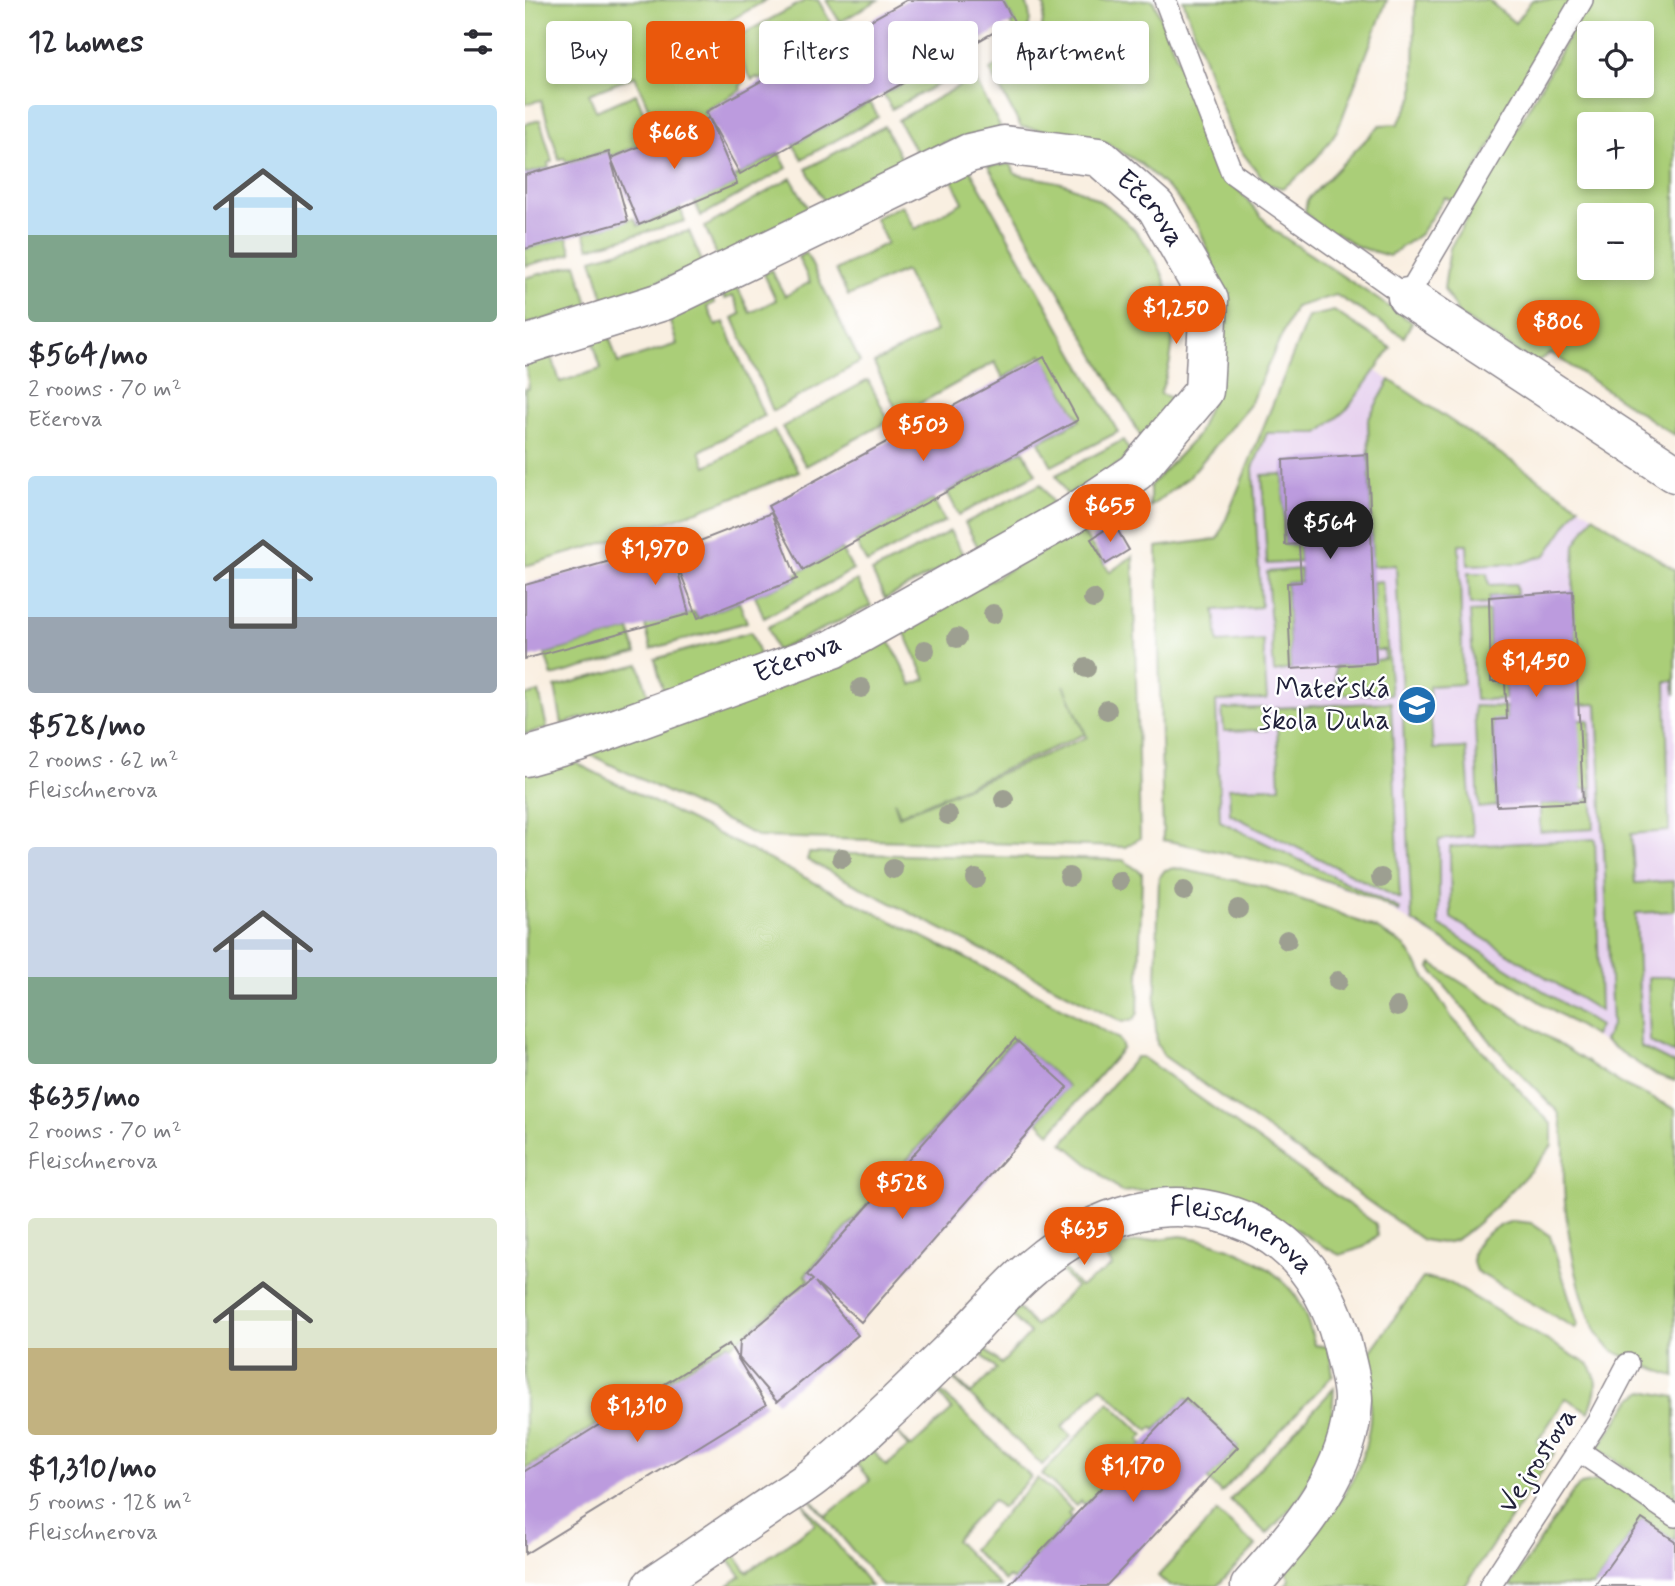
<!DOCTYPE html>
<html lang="en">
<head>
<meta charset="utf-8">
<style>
	body { margin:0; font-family:Mynerve,sans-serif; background:#f2f2f3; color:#2b2b33; height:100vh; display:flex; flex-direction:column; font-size:26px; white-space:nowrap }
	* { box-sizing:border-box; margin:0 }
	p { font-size:23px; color:#7c7c81 }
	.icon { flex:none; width:38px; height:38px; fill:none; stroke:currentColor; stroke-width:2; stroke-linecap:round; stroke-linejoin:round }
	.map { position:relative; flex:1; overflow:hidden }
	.side { display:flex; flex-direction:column; background:#fff; width:525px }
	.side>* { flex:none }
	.guide { position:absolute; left:21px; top:21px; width:665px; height:63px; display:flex; gap:14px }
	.buttons { position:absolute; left:1052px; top:21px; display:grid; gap:14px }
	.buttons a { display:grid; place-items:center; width:77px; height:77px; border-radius:7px; background:#fff; box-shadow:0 4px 10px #0003; font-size:35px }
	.price { position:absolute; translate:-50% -60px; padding:0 16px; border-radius:24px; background:#ea580c; color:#fff; font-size:23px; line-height:46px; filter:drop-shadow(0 2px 4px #0008) }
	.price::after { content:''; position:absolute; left:50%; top:42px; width:21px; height:16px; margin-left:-10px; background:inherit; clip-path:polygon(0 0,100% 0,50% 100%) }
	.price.on { background:#222; color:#fff }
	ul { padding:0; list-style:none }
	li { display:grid; align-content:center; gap:14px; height:371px; padding:0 28px }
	li span { display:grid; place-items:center; height:217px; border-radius:7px; color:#555 }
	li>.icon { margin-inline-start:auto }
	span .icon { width:126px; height:126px; fill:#fffc; stroke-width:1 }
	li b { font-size:30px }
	h2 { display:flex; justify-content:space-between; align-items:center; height:84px; padding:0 28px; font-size:30px }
	.chip { padding:0 24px; border-radius:7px; background:#fff; box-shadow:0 4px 10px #0003; font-size:24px; line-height:63px }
	.chip.on { background:#ea580c; color:#fff }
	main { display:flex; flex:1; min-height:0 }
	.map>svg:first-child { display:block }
	.built { fill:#e7d2ef }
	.green { fill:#aace78; stroke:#66785a; stroke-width:2; fill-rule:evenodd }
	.building { fill:#bc9bde }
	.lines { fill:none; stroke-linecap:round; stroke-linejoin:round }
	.lane-casing { stroke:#8e888e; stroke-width:24 }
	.street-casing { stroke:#8e888e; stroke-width:41 }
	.lane { stroke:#fff; stroke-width:21 }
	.street { stroke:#fff; stroke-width:38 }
	.tree { fill:#9d9f91 }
	.labels { text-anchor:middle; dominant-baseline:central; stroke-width:5; stroke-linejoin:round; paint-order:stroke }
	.street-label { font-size:28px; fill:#22223b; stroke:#fff }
	.poi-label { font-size:28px; fill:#22223b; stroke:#fff; text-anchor:end }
</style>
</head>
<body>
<main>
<section class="side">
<h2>12 homes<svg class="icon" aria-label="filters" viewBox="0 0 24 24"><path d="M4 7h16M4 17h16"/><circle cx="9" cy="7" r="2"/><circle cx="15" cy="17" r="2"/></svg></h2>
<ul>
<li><span style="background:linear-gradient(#bfe0f5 60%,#7fa58c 0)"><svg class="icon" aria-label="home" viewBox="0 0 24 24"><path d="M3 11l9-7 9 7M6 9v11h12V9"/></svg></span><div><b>$564/mo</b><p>2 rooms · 70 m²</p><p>Ečerova</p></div></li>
<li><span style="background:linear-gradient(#bfe0f5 65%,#9aa5b1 0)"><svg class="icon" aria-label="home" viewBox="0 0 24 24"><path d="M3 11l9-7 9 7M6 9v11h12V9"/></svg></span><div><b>$528/mo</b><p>2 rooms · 62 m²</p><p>Fleischnerova</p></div></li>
<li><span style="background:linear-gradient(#c9d6e8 60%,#7fa58c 0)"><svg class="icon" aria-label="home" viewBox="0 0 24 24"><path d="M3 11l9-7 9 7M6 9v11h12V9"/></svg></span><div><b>$635/mo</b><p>2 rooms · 70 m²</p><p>Fleischnerova</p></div></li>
<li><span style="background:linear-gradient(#dfe7d0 60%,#c2b280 0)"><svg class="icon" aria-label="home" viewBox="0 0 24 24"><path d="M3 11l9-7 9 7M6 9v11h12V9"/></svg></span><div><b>$1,310/mo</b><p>5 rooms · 128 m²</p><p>Fleischnerova</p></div></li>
</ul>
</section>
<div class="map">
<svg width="1150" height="1586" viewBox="0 0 1150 1586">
	<rect width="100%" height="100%" fill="#fff"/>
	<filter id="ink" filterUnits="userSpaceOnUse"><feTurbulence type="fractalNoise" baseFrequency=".0143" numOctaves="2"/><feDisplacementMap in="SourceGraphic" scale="14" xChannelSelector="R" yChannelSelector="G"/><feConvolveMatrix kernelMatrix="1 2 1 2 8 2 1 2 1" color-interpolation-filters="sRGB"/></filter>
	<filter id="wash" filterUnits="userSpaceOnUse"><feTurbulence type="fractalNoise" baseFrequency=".00686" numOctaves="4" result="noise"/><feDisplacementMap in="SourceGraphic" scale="28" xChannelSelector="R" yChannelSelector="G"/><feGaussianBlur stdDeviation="1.57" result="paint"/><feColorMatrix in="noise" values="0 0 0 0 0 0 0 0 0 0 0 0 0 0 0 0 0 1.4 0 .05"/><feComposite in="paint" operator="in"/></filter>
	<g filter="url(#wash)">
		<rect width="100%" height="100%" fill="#f9efe1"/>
		<path class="built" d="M780,324L1150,570V1081L1129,1074L850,900L739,860L638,840L632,547L693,539Z"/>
		<path class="green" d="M0,0H241L192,28L218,83L215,86L216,90L179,111L182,117L141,134L140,130L134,133L110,76L64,94L71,111L111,94L128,134L124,137L125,140L85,157L83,151L41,162L39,158L34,159L16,100L0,104Z
			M281,0H293L311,32L306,35L309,40L234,80L232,77L227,80L205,41Z
			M301,0H353L315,22Z
			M477,0H500C507,16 508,29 493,39L486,24L489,21Z
			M515,0H628L701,175L747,229L887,322L879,337L811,295L770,307L724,406L664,477L625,507V486L672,436L693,383L699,294L674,227L650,195L615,163L583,144L554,135L496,127L465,70L515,39L520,8Z
			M658,0H862L813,129C799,151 780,174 757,188L742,184L709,142Z
			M890,0H963L990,23L1007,0H1048L932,204L920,197L895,234L864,256L833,247L810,232L806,239L780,212L782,200L855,125L873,124L889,96Z
			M1064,0H1150V436L1026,353L1009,363L934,315L919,289L925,248ZM1064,33H1116V86H1064ZM1064,124H1116V177H1064ZM1064,215H1116V268H1064Z
			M435,52L444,68L367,109L358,94Z
			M449,78L476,128L418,143L393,155L373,120Z
			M345,102L353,117L277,159L268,144Z
			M15,120L27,161L23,163L24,168L0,174V124Z
			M359,126L378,162L301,205L281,169Z
			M254,153L262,168L176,216L169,201L211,184L209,177Z
			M486,164L490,174C507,178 527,179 543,185C631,220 671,306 635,394L647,398L640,419L620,444L463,166Z
			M445,169L593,432L527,466L514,442L555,420L517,355L478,378L470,362L374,415L349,363L411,331L380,271L323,296L311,270L362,243L350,218L377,205L390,229L438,202L426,178Z
			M266,178L286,213L193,258L180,227Z
			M155,207L160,221L64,248L59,233L109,218L113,226Z
			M164,231L178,264L80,302L67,259Z
			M42,237L47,253L0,266V249Z
			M281,253L335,362L248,411L208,318L216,314L208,296L200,299L196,294L212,286L225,313L251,300L239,274L246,270L260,296L285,282L273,257Z
			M51,264L64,307L0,325V278Z
			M187,298L189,303L182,307L191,326L199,322L239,416L175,451L181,466L249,431L274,471C184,509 94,540 0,566V389L4,388L0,360L26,353L35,382L76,369L68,342L84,336L93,363L152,344L143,316Z
			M809,311L866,348L823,408L794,433H742L728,468L736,607L690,610L693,643L738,640L742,699L691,701L695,821L875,909L874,912C801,873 718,856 638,840L632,547L693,539L783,317Z
			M343,380L364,421L281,466L257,427Z
			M865,380L1054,506L1021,555L997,563L943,565L942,544H934L938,684L904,686L908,749L941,748L948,836L914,840V925L1074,1026L1069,1036L887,921L871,565L847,566L843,419Z
			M598,440L607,455L543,497L531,475Z
			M498,450L511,474L434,515L422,492Z
			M758,474L760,545L774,544L775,562L742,564L737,475Z
			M516,484L529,505L454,549L440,523Z
			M408,499L420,521L342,563L330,541Z
			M1068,516L1150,570V695L1149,681H1141L1144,831L1106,834L1110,883L1148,881L1149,911L1111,913L1116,1047L1150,1064V1081L1129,1074L1079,1041L1087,1024L1072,704L1052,705L1048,591L1050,545Z
			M556,530L585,572L608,556L615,838L600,847L234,837L62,753L362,636L387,685L401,679L378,629ZM539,685L562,737L374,816L369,801L375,815L560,734Z
			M425,531L439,556L360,599L347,572Z
			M316,549L328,570L239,618L230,595L272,579L270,574Z
			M775,569L776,582L762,583L766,669L749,672L742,572Z
			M943,573H962L964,585L991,584L992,594L964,597V604L945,605Z
			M332,580L346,606L251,651L243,627Z
			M857,581L866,694H811L810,666L860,659L859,650H850L848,582Z
			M214,602L222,622L126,649L120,625L169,612L172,618Z
			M964,611L966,681L980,682V699L950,700L945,612Z
			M105,630L111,653L27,676L20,654Z
			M226,632L235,657L139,694L130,659Z
			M114,664L124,698L37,724L30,687Z
			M14,692L22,728L0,734V696Z
			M866,702L875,899L705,814L704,788L755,787L751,708Z
			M949,706L981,707L982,719L968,721L972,806L954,808Z
			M741,708L742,730L699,731L697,709Z
			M1052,720H1064L1069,829L1015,832V804L1057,802L1065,798V788L1057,789Z
			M41,758L510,993L594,1039L598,1048L525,1133L513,1121L543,1086L489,1039L280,1275L285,1280L206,1346L203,1343L0,1469V770Z
			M1070,839L1075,1011L926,918L925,847Z
			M284,853L598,860L617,873L613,1013L609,1019L598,1022L282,860Z
			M650,868L737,886L804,909L852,929L880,946L927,1018L1027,1125V1145C1013,1165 950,1230 930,1240C919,1245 909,1242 898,1240L639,1056L632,1044L630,1017L634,878L640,870Z
			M907,964L1097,1084L1150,1109V1377C1130,1368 1103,1361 1086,1349C1055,1326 1040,1223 1039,1186C1038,1160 1042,1137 1033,1112L972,1049L905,968Z
			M1123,977H1150V1054L1125,1042Z
			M611,1057H617L851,1224L853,1235L839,1247L815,1255C789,1243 766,1224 740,1212C691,1189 650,1187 597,1192L538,1143Z
			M988,1221L1006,1223L1025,1236L1053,1325L1050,1328L951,1271C938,1245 966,1227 988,1221Z
			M656,1236C696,1241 740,1259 766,1290C779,1305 784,1326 790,1345L804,1347L808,1375L696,1493L682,1479L713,1447L662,1398L630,1430L627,1427L624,1431L576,1387L537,1427L546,1436L517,1465L425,1376L426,1374L446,1394L471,1369L451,1349L456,1346L476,1364L505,1334L486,1315L493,1308L510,1326L551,1287L534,1269L536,1266L555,1287L587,1266L573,1244L577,1241L588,1249L611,1242Z
			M898,1278L923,1282L1064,1365C1076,1381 1070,1395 1064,1412L1041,1398L1012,1442L1029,1453L940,1586H760L765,1580L760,1569C798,1524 841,1480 845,1418C846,1398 842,1378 840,1359Z
			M411,1387L506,1477L477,1508L468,1500L430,1540L475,1586H357L283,1496L301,1516L345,1480L328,1460L344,1446L361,1466L383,1447L368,1427L386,1447L427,1410L410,1389Z
			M809,1388L804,1446L774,1499L742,1534L705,1500Z
			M1119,1391L1150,1397V1501L1073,1448L1107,1399Z
			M584,1402L619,1435L614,1440L618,1444L560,1505L556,1501L551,1506L517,1474Z
			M513,1478L547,1510L543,1514L547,1518L489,1580L484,1577L480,1581L447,1549Z
			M1081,1479L1150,1523V1541L1117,1519L1069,1586H985L1047,1493L1056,1484Z
			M277,1501L346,1586H202L216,1576L200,1554L207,1550L222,1572L290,1524Z
			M692,1512L731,1546L692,1586H644L633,1576Z"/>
		<g id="blocks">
			<path class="building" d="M382,0H477L489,21L215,174L181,112Z
				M184,118L212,184L114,225L86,158Z
				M84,152L103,221L0,249V175Z
				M519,357L553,420L278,570L243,506Z
				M843,454L851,663L766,669L762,583L776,582L774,544L760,545L758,460Z
				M246,513L272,579L173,618L149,556L164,614L0,659V585L145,544L147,552Z
				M589,524L604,550L581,564L566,539Z
				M1048,591L1058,802L972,806L968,720L982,719L980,682H966L964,597Z
				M490,1039L543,1087L336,1322L290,1282L333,1335L252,1402L214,1358L215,1341L288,1280L282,1275Z
				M204,1344L241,1405L0,1554V1471Z
				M661,1398L713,1447L581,1586H483Z
				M1117,1519L1150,1541V1586H1069Z"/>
		</g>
	</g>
	<g filter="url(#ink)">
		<use href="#blocks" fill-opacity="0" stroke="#8e888e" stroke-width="2"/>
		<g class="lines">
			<g class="lane-casing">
				<path id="lane" d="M640,0L707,173L882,297L1057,0
					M1054,1451L1150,1516
					M965,1586L1074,1419L1103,1364"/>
			</g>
			<g class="street-casing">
				<g id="street">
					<path d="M882,297L1150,473"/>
					<path id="s1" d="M0,345L139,301L444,153L479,145L574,157L631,207L684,300L679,391L611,472L545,516L308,649L53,742L0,757"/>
					<path id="s2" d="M127,1586C165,1561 202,1535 239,1510C256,1498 276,1487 292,1474C342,1433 388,1387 434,1342C459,1317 481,1289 508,1267C570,1214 647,1188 724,1223C775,1246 803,1290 817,1343C821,1361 828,1382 828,1400C825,1476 772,1533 725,1586"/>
				</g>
			</g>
			<use href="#lane" class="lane"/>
			<use href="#street" class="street"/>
		</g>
		<g class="tree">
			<circle cx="568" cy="599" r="10"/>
			<circle cx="468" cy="614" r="10"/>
			<circle cx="432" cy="638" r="10"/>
			<circle cx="400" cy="650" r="10"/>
			<circle cx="561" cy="668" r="10"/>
			<circle cx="336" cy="688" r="10"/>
			<circle cx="582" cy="710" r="10"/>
			<circle cx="479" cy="799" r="10"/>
			<circle cx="423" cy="815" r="10"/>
			<circle cx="317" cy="858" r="10"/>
			<circle cx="368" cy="869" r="10"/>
			<circle cx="544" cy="877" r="10"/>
			<circle cx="856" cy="878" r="10"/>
			<circle cx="451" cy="879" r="10"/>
			<circle cx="594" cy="881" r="10"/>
			<circle cx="659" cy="891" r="10"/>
			<circle cx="713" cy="909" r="10"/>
			<circle cx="762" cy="940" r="10"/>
			<circle cx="813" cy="981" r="10"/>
			<circle cx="872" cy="1007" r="10"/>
		</g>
	</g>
	<defs>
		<g id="school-disc" transform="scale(2.0125)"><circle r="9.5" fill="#1f6fb2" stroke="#fff"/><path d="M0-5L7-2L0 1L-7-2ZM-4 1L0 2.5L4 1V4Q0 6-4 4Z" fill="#fff"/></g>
	</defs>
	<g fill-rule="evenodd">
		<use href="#school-disc" x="892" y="705"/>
	</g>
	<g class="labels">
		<g class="street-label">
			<text stroke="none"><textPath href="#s1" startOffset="690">Ečerova</textPath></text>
			<text transform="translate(273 659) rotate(-22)">Ečerova</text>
			<text stroke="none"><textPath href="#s2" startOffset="730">Fleischnerova</textPath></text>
			<text transform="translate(1013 1461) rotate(-57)">Vejrostova</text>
		</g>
		<g class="poi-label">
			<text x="865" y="689">Mateřská<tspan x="865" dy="32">škola Duha</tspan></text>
		</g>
	</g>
</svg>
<div class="buttons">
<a><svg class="icon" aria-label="locate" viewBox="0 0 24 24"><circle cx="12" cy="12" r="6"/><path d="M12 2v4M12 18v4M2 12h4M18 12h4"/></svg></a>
<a>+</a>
<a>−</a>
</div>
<b class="price" style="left:149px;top:171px">$668</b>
<b class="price" style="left:651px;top:346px">$1,250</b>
<b class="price" style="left:1033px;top:360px">$806</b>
<b class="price" style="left:398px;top:463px">$503</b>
<b class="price" style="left:585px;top:544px">$655</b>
<b class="price on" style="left:805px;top:561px">$564</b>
<b class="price" style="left:130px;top:587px">$1,970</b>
<b class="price" style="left:1011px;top:699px">$1,450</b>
<b class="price" style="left:377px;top:1221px">$528</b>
<b class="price" style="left:559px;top:1267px">$635</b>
<b class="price" style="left:112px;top:1444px">$1,310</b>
<b class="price" style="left:608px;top:1504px">$1,170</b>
<div class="guide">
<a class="chip">Buy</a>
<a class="chip on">Rent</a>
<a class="chip">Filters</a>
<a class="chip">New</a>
<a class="chip">Apartment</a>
</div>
</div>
</main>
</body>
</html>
